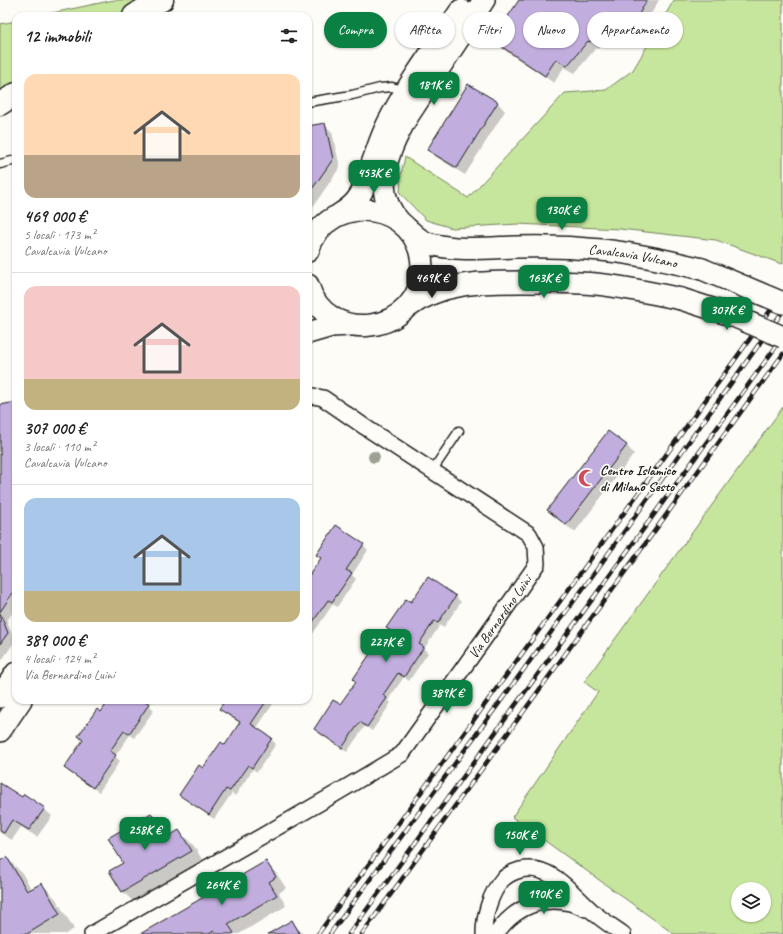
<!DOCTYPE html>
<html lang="it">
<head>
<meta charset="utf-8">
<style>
	body { margin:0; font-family:Caveat,sans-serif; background:#f2f2f2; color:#222; height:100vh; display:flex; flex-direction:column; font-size:15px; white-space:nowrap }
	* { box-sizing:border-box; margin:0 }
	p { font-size:13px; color:#767676 }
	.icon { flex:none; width:22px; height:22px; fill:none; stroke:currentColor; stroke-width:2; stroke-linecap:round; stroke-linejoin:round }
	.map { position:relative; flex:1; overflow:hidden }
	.details { position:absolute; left:12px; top:12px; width:300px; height:692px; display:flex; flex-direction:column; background:#fff; border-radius:12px; box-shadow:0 1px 3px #0004 }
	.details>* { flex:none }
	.top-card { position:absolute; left:324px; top:12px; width:380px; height:36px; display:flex; gap:8px }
	.buttons { position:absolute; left:731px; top:882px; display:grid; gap:8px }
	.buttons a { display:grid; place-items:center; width:40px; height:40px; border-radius:50%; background:#fff; box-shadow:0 1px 3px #0004; font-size:20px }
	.price { position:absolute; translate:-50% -34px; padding:0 9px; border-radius:8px; background:#0b8043; color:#fff; font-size:13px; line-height:26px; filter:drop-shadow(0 1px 2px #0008) }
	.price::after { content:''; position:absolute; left:50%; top:24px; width:12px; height:9px; margin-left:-6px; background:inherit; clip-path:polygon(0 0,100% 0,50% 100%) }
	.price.on { background:#222; color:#fff }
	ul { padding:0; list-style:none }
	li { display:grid; align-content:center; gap:8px; height:212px; padding:0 12px }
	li+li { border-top:1px solid #e0e0e0 }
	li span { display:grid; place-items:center; height:124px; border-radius:12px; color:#555 }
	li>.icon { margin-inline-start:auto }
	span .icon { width:72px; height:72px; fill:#fffc; stroke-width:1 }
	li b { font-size:17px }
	h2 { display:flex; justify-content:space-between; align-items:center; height:48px; padding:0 12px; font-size:17px }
	.chip { padding:0 14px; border-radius:18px; background:#fff; box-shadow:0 1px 3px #0004; font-size:14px; line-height:36px }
	.chip.on { background:#0b8043; color:#fff }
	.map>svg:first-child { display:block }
	.green { fill:#c7e69d; stroke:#72815c; fill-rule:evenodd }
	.shadow { fill:#0003 }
	.building { fill:#c1aede; stroke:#1c1c1c }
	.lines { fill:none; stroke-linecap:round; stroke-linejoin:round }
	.service-casing { stroke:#1c1c1c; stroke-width:11 }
	.minor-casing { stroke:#1c1c1c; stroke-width:18 }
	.secondary-casing { stroke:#1c1c1c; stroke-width:24 }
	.motorway-casing { stroke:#1c1c1c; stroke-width:25 }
	.service { stroke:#fdfcf7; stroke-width:8 }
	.minor { stroke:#fdfcf7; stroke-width:15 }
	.secondary { stroke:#fdfcf7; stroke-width:21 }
	.motorway { stroke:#fdfcf7; stroke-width:22 }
	.rail-casing { stroke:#1c1c1c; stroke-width:4.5 }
	.rail { stroke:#fdfcf7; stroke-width:3; stroke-dasharray:9; stroke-linecap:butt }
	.secondary-bridge-casing { stroke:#1c1c1c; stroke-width:24; stroke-linecap:butt }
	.secondary-bridge { stroke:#fdfcf7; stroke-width:21 }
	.tree { fill:#9da294 }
	.labels { text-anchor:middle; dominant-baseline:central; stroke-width:3.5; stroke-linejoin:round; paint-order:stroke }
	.street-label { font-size:14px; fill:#1c1c1c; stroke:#fdfcf7 }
	.poi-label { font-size:14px; font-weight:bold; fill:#1c1c1c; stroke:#fdfcf7; text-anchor:start }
</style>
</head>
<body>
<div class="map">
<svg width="783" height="934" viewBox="0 0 783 934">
	<rect width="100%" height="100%" fill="#fdfcf7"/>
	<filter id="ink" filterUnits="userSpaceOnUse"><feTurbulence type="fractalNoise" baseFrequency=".025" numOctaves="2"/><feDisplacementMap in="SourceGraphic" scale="8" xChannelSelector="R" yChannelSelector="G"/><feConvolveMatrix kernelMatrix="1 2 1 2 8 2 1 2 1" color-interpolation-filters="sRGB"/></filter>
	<g filter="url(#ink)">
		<path class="green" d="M114,0H145L120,16H38Z
			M674,0H783V263L782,264L716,240L620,229L518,224L452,228L426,220L400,193L401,174L405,157L468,198L565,93L606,90L633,70Z
			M16,21V84L0,94V24Z
			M783,407V934H674L512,817L598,692L584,682ZM738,889H764V915H738Z"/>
		<path class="shadow" d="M521,0H659L635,42L620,32L610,45L604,41L598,49L596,48L575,73L564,67L554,83L501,48L494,40Z
			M468,85L498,103L505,111L465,175L436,157L428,150Z
			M324,124L332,132L340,167L308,214V127Z
			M16,403V607L7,621L15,641L0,663V406Z
			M608,432L627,446L634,454L575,532L556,518L548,510Z
			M363,545L368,550L352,575L356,579L337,607L333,604L312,635L308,632V579Z
			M428,579L456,597L461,602L443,628L440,625L424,649L428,653L409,681L404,677L388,700L391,703L372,731L365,726L347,752L320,734L315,729L340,706L392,632L388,628L411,603Z
			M111,700H152L149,705L154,710L134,738L130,735L115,756L120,761L99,792L70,773L65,768Z
			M226,700H269L273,704L256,729L271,739L276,744L257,772L253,769L235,796L232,793L214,819L186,800L180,795L225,746L240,723L226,714L221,708Z
			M0,784L22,799L44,809L52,816L37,837L21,827L12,840L0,833Z
			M151,815L165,829L170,837L179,831L194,846L206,866L138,906L123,892L111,871L124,863Z
			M7,858L22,873L32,890L42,884L56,899L74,929L66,934H0V863Z
			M266,863L276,873L286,888L279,893L286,906L239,934H142Z
			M292,922L303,934H270Z"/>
		<path class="building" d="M519,0H647L627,35L612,25L602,38L595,34L590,42L588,41L567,66L556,59L545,76L492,40Z
			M468,84L498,102L457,168L427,150Z
			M325,123L333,159L308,195V126Z
			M16,402V588L0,612V405Z
			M608,431L627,445L566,525L547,510Z
			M336,525L364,544L346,570L352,573L332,602L328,600L308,629V577L321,558L316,555Z
			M428,577L456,596L438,623L434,621L419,644L424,647L404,677L398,673L383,695L387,698L367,727L360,722L342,748L314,729L333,700L340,704L356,682L353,679L372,651L376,654L391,631L386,628L406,599L411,602Z
			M0,613L8,633L0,644Z
			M109,700H144L149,704L129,734L124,731L110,751L116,755L93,788L64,768L83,740L78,736L97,709L101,712Z
			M225,700H267L251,724L272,738L252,768L248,765L230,791L226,789L209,815L179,795L199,765L203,768L221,742L225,745L240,722L219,709Z
			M0,783L22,797L24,794L45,808L29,830L12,820L4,833L0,831Z
			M151,813L166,838L179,830L192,851L122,892L109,871L123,863L108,838Z
			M7,857L27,891L42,883L60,914L27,934H0V861Z
			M266,861L276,877L269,882L277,895L228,924L234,933L232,934H216L214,931L209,934H140Z
			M292,920L300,934H268Z"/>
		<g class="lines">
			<g class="service-casing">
				<path id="service" d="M308,102L352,95L380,88L392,87L405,91
					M0,164L16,160
					M432,471L459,431"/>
			</g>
			<g class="minor-casing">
				<g id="minor">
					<path id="s1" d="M92,934L335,794L402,754L516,594L537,564L536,547L529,534L365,427L323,398L313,396L308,397"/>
					<path d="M484,934C484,916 490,894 502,880C507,875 513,872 520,870C552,863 572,894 593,912C602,920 613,927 623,934"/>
					<path d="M496,934C517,903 552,892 586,909"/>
				</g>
			</g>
			<g class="secondary-casing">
				<g id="secondary">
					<path d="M340,214C364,200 364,185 373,161C378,147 382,134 389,121C409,82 436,46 461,10"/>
					<path d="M400,222C370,191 388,151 406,119L484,0"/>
					<path id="s2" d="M410,231C416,237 422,242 430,244C457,251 487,248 515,247C544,246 572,247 601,250C635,253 669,261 702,269"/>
					<path d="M308,251C328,187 422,202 422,268C422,334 326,348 308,285"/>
					<path d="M408,307C443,281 484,282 526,282C549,282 573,282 596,284C625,287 653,293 681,299"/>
					<path d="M308,333L332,326L350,325"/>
					<path d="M0,697L16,673"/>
					<path d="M0,731L21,700"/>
				</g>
			</g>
			<g class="motorway-casing">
				<path id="motorway" d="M134,16L149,6L162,0
					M0,104L16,94"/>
			</g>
			<use href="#service" class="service"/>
			<use href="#minor" class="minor"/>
			<use href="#secondary" class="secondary"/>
			<use href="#motorway" class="motorway"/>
			<g class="rail-casing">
				<path id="rail" d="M318,934L582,571L783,293
					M330,934L590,579L783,311
					M349,934L783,337
					M362,934L783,354"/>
			</g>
			<use href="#rail" class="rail"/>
			<g class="secondary-bridge-casing">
				<path id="secondary-bridge" d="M702,269L783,303
					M681,299L731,315L783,337"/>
			</g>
			<use href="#secondary-bridge" class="secondary-bridge"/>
		</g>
		<circle class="tree" cx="374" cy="457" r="6"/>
	</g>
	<defs>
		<g id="mosque-bare" transform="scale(1.38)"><path d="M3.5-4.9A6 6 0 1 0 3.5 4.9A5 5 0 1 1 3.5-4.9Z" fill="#d1495b" stroke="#fdfcf7" stroke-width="2.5" paint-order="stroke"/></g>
	</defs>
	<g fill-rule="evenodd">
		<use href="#mosque-bare" x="587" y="478"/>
	</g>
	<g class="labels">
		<g class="street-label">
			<text stroke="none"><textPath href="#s2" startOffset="228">Cavalcavia Vulcano</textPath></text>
			<text stroke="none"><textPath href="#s1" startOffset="527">Via Bernardino Luini</textPath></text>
		</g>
		<g class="poi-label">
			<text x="600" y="470">Centro Islamico<tspan x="600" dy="16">di Milano Sesto</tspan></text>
		</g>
	</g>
</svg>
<div class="buttons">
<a><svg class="icon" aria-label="layers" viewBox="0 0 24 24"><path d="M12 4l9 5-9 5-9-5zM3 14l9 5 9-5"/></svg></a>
</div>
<b class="price" style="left:434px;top:106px">181K €</b>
<b class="price" style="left:374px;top:194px">453K €</b>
<b class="price" style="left:562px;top:231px">130K €</b>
<b class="price on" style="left:432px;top:299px">469K €</b>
<b class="price" style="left:544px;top:299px">163K €</b>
<b class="price" style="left:727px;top:331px">307K €</b>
<b class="price" style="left:386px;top:663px">227K €</b>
<b class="price" style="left:447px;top:714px">389K €</b>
<b class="price" style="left:145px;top:851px">258K €</b>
<b class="price" style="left:520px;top:856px">150K €</b>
<b class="price" style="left:222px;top:906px">264K €</b>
<b class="price" style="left:544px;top:915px">190K €</b>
<div class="top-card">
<a class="chip on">Compra</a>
<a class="chip">Affitta</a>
<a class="chip">Filtri</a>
<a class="chip">Nuovo</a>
<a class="chip">Appartamento</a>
</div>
<section class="details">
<h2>12 immobili<svg class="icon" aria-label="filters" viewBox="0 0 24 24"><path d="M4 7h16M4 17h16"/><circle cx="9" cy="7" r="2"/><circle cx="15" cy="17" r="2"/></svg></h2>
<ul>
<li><span style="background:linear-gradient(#ffd9b3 65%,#b9a48a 0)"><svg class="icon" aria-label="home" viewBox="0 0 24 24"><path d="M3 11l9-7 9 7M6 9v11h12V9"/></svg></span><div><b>469 000 €</b><p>5 locali · 173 m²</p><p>Cavalcavia Vulcano</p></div></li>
<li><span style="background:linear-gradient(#f6c9c9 75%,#c2b280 0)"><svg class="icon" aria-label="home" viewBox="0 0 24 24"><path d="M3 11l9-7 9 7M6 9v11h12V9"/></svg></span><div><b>307 000 €</b><p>3 locali · 110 m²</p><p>Cavalcavia Vulcano</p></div></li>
<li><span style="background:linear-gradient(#a9c7e8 75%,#c2b280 0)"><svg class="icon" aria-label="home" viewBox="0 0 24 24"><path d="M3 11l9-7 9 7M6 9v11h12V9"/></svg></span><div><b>389 000 €</b><p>4 locali · 124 m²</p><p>Via Bernardino Luini</p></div></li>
</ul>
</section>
</div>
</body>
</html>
